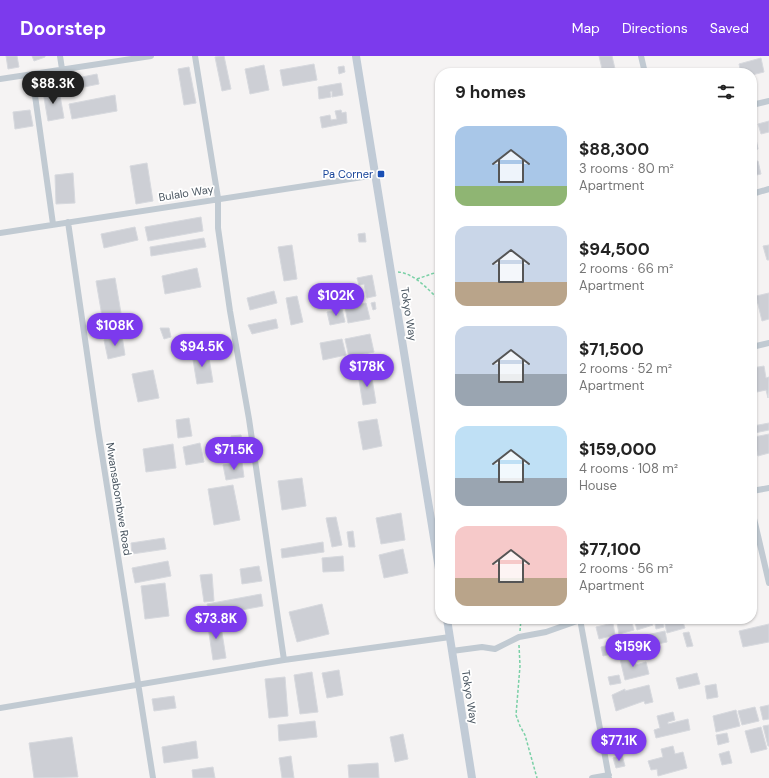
<!DOCTYPE html>
<html lang="en">
<head>
<meta charset="utf-8">
<style>
	body { margin:0; font-family:"DM Sans",sans-serif; background:#f2f2f2; color:#222; height:100vh; display:flex; flex-direction:column; font-size:15px; white-space:nowrap }
	* { box-sizing:border-box; margin:0 }
	p { font-size:13px; color:#767676 }
	.icon { flex:none; width:22px; height:22px; fill:none; stroke:currentColor; stroke-width:2; stroke-linecap:round; stroke-linejoin:round }
	.map { position:relative; flex:1; overflow:hidden }
	.side { position:absolute; left:435px; top:12px; width:322px; height:556px; display:flex; flex-direction:column; background:#fff; border-radius:16px; box-shadow:0 1px 3px #0004 }
	.side>* { flex:none }
	.price { position:absolute; translate:-50% -34px; padding:0 9px; border-radius:14px; background:#7c3aed; color:#fff; font-size:13px; line-height:26px; filter:drop-shadow(0 1px 2px #0008) }
	.price::after { content:''; position:absolute; left:50%; top:24px; width:12px; height:9px; margin-left:-6px; background:inherit; clip-path:polygon(0 0,100% 0,50% 100%) }
	.price.on { background:#222; color:#fff }
	ul { padding:0; list-style:none }
	li { display:flex; align-items:center; gap:12px; height:100px; padding:0 20px }
	li span { display:grid; place-items:center; flex:none; width:112px; height:80px; border-radius:12px; color:#555 }
	li>.icon { margin-inline-start:auto }
	span .icon { width:48px; height:48px; fill:#fffc; stroke-width:1 }
	li b { font-size:17px }
	h2 { display:flex; justify-content:space-between; align-items:center; height:48px; padding:0 20px; font-size:17px }
	header { display:flex; align-items:center; gap:24px; box-sizing:border-box; height:56px; padding:0 20px; background:#7c3aed; color:#fff }
	header strong { font-size:19px }
	nav { display:flex; gap:22px; margin-inline-start:auto; font-size:14px }
	.map>svg:first-child { display:block }
	.building { fill:#cdcfd5; stroke:#d7d9de }
	.lines { fill:none; stroke-linecap:round; stroke-linejoin:round }
	.path { stroke:#7ad0a6; stroke-width:1.5; stroke-dasharray:3 2; stroke-linecap:butt }
	.street { stroke:#c1cad2; stroke-width:6 }
	.secondary { stroke:#c1cbd6; stroke-width:8 }
	.transit-dot { fill:#1a4fb4; stroke:#fff; stroke-width:1.5 }
	.labels { text-anchor:middle; dominant-baseline:central; stroke-width:3.5; stroke-linejoin:round; paint-order:stroke }
	.transit-label { font-size:11px; fill:#164399; stroke:#fff; text-anchor:end }
	.street-label { font-size:11px; fill:#4a5661; stroke:#fff }
</style>
</head>
<body>
<header>
<strong>Doorstep</strong>
<nav><a>Map</a><a>Directions</a><a>Saved</a></nav>
</header>
<div class="map">
<svg width="769" height="722" viewBox="0 0 769 722">
	<rect width="100%" height="100%" fill="#f5f3f3"/>
	<path class="building" d="M6,0H17L19,11L8,13Z
		M32,0H45V1L34,5Z
		M224,0L231,33L222,35L215,1Z
		M599,0H612L616,17H603Z
		M761,2L764,16L752,19V17H741L739,8Z
		M314,8L317,24L283,30L280,14Z
		M264,9L269,34L250,38L245,13Z
		M344,10L345,16L339,18L338,11Z
		M189,11L196,47L184,49L178,13Z
		M97,18L99,28L79,32L77,22Z
		M341,27L343,39L332,41V35L330,36L331,41L319,43L318,31Z
		M59,34L64,62L48,65L43,36Z
		M115,39L117,55L72,63L69,48Z
		M30,54L33,70L15,73L13,56Z
		M341,54L342,57L346,56L347,67L322,72L320,61L330,59L331,64L337,63L335,55Z
		M769,65V76L761,78L758,68Z
		M752,67H753L756,80L752,81Z
		M756,83L758,93L752,94V84Z
		M758,105L761,118L752,120V106Z
		M147,107L153,145L136,148L130,110Z
		M73,117L75,147L56,148L55,119Z
		M201,161L203,175L148,185L145,171Z
		M135,171L138,184L104,192L101,178Z
		M365,177L366,186H359L358,178Z
		M204,182L206,191L151,200L150,191Z
		M292,189L297,223L284,225L278,191Z
		M769,189V204H767L763,190Z
		M197,212L201,231L165,238L162,220Z
		M372,219L376,240L367,242L364,228L359,229L357,222Z
		M115,222L121,257L102,260L96,225Z
		M274,235L277,247L250,254L247,242Z
		M769,237V263L762,265L756,240Z
		M297,240L303,266L291,269L286,242Z
		M375,246L376,253L373,254L371,247Z
		M366,247L370,263L348,267L345,251Z
		M342,253L345,266L330,269L327,256Z
		M752,260L756,275L752,276Z
		M276,263L278,272L252,278L248,269Z
		M160,272H169L171,281L164,283Z
		M370,278L374,296L349,301L345,283Z
		M122,280L125,299L108,303L104,284Z
		M342,283L346,299L323,304L320,287Z
		M208,296L213,326L197,328L192,298Z
		M764,310L766,322L769,321L768,342L766,334L757,336L755,325L753,326L752,323V312Z
		M153,314L159,342L138,346L132,318Z
		M371,316L376,347L363,349L358,318Z
		M189,362L192,380L178,382L176,364Z
		M377,363L382,390L363,394L358,366Z
		M769,367V374L755,377L753,370Z
		M769,378V397L758,400L754,381Z
		M241,379L243,392L232,394L231,380Z
		M200,387L204,406L186,409L183,391Z
		M173,388L176,412L146,416L143,393Z
		M242,406L244,421L226,424L223,409Z
		M302,422L306,450L282,454L278,425Z
		M233,429L240,464L214,469L208,433Z
		M401,457L405,484L381,488L376,462Z
		M336,461L342,489L332,491L326,462Z
		M353,475L355,491H349L347,476Z
		M164,482L166,493L132,498L131,487Z
		M323,486L324,496L282,502L281,493Z
		M403,493L408,517L384,522L379,499Z
		M343,500L344,515L323,516L322,502Z
		M168,505L171,520L135,527L132,512Z
		M259,510L262,525L242,528L240,513Z
		M212,518L214,545L204,546L200,519Z
		M165,527L169,560L145,563L141,530Z
		M261,538L263,550L210,560L207,548Z
		M322,548L329,578L297,586L289,556Z
		M631,563L634,574L619,578L617,567Z
		M634,563H651L653,569L637,574Z
		M654,563H662L664,571L656,573Z
		M682,563L685,572L667,577L664,564Z
		M207,564H220L226,602L213,604Z
		M613,567L615,579L599,583L596,571Z
		M769,568V586L743,591L739,575Z
		M665,575L667,586L639,592L637,581Z
		M689,576L693,590L687,591L683,577Z
		M625,585L627,594L603,600L601,591Z
		M634,600L636,609L646,606L649,618L625,624L620,603Z
		M339,614L343,639L327,642L322,617Z
		M312,616L318,656L300,658L294,619Z
		M697,617L700,628L679,633L676,622Z
		M619,619L621,627L610,629L608,621Z
		M285,621L288,660L269,662L265,623Z
		M716,628L718,641L707,643L705,630Z
		M649,629L653,646L645,648L644,645L616,655L612,639L625,633V635Z
		M174,640L176,652L154,655L152,643Z
		M769,649V663L763,664L760,651Z
		M755,651L759,665L742,669L738,655Z
		M736,654L740,670L716,676L713,660Z
		M673,656L675,664L668,666V668L688,663L690,674L656,682L654,674L660,672L657,660Z
		M315,665L317,681L279,685L278,669Z
		M769,669V690H768L763,670Z
		M761,671L767,693L751,697L745,675Z
		M727,677L729,686L718,689L716,679Z
		M403,678L408,703L395,706L390,681Z
		M72,681L78,721L34,722L29,687Z
		M196,685L198,702L164,707L162,691Z
		M673,690L675,698L683,696L687,712L658,720L657,713L651,714L648,705L663,701L661,693Z
		M729,695L732,707L722,709L719,698Z
		M622,699L625,710L616,712L613,702Z
		M291,700L294,722H282L279,702Z
		M378,707L379,722H349L348,709Z
		M213,711L215,722H193L192,714Z"/>
	<g class="lines">
		<path class="path" d="M398,216C414,217 429,234 440,245
			M417,223L440,215
			M520,575L521,563
			M519,589L520,610L516,659L520,670L525,679L537,722"/>
		<path class="street" d="M60,0L62,13
			M195,0L218,142V172L230,255L249,363L284,604
			M641,0L645,17
			M32,18L53,168
			M0,23L151,0
			M752,49L769,45
			M752,138L769,133
			M68,166L98,373L153,722
			M0,177L376,119
			M752,291L769,287
			M752,435L769,432
			M752,454L769,527
			M580,563L609,722
			M452,595L482,591L495,593L519,581L546,576L580,564
			M0,652L284,604L450,581
			M592,722L609,719"/>
		<path class="secondary" d="M356,0L440,519
			M447,563L472,722"/>
	</g>
	<rect class="transit-dot" x="377" y="114" width="8" height="8" rx="2"/>
	<g class="labels">
		<g class="transit-label">
			<text x="373" y="118">Pa Corner</text>
		</g>
		<g class="street-label">
			<text transform="translate(186 137) rotate(-9)">Bulalo Way</text>
			<text transform="translate(409 258) rotate(81)">Tokyo Way</text>
			<text transform="translate(119 443) rotate(81)">Mwansabombwe Road</text>
			<text transform="translate(470 641) rotate(81)">Tokyo Way</text>
		</g>
	</g>
</svg>
<b class="price on" style="left:53px;top:49px">$88.3K</b>
<b class="price" style="left:336px;top:261px">$102K</b>
<b class="price" style="left:115px;top:291px">$108K</b>
<b class="price" style="left:202px;top:312px">$94.5K</b>
<b class="price" style="left:367px;top:332px">$178K</b>
<b class="price" style="left:234px;top:415px">$71.5K</b>
<b class="price" style="left:216px;top:584px">$73.8K</b>
<b class="price" style="left:633px;top:612px">$159K</b>
<b class="price" style="left:619px;top:706px">$77.1K</b>
<section class="side">
<h2>9 homes<svg class="icon" aria-label="filters" viewBox="0 0 24 24"><path d="M4 7h16M4 17h16"/><circle cx="9" cy="7" r="2"/><circle cx="15" cy="17" r="2"/></svg></h2>
<ul>
<li><span style="background:linear-gradient(#a9c7e8 75%,#8fb573 0)"><svg class="icon" aria-label="home" viewBox="0 0 24 24"><path d="M3 11l9-7 9 7M6 9v11h12V9"/></svg></span><div><b>$88,300</b><p>3 rooms · 80 m²</p><p>Apartment</p></div></li>
<li><span style="background:linear-gradient(#c9d6e8 70%,#b9a48a 0)"><svg class="icon" aria-label="home" viewBox="0 0 24 24"><path d="M3 11l9-7 9 7M6 9v11h12V9"/></svg></span><div><b>$94,500</b><p>2 rooms · 66 m²</p><p>Apartment</p></div></li>
<li><span style="background:linear-gradient(#c9d6e8 60%,#9aa5b1 0)"><svg class="icon" aria-label="home" viewBox="0 0 24 24"><path d="M3 11l9-7 9 7M6 9v11h12V9"/></svg></span><div><b>$71,500</b><p>2 rooms · 52 m²</p><p>Apartment</p></div></li>
<li><span style="background:linear-gradient(#bfe0f5 65%,#9aa5b1 0)"><svg class="icon" aria-label="home" viewBox="0 0 24 24"><path d="M3 11l9-7 9 7M6 9v11h12V9"/></svg></span><div><b>$159,000</b><p>4 rooms · 108 m²</p><p>House</p></div></li>
<li><span style="background:linear-gradient(#f6c9c9 65%,#b9a48a 0)"><svg class="icon" aria-label="home" viewBox="0 0 24 24"><path d="M3 11l9-7 9 7M6 9v11h12V9"/></svg></span><div><b>$77,100</b><p>2 rooms · 56 m²</p><p>Apartment</p></div></li>
</ul>
</section>
</div>
</body>
</html>
